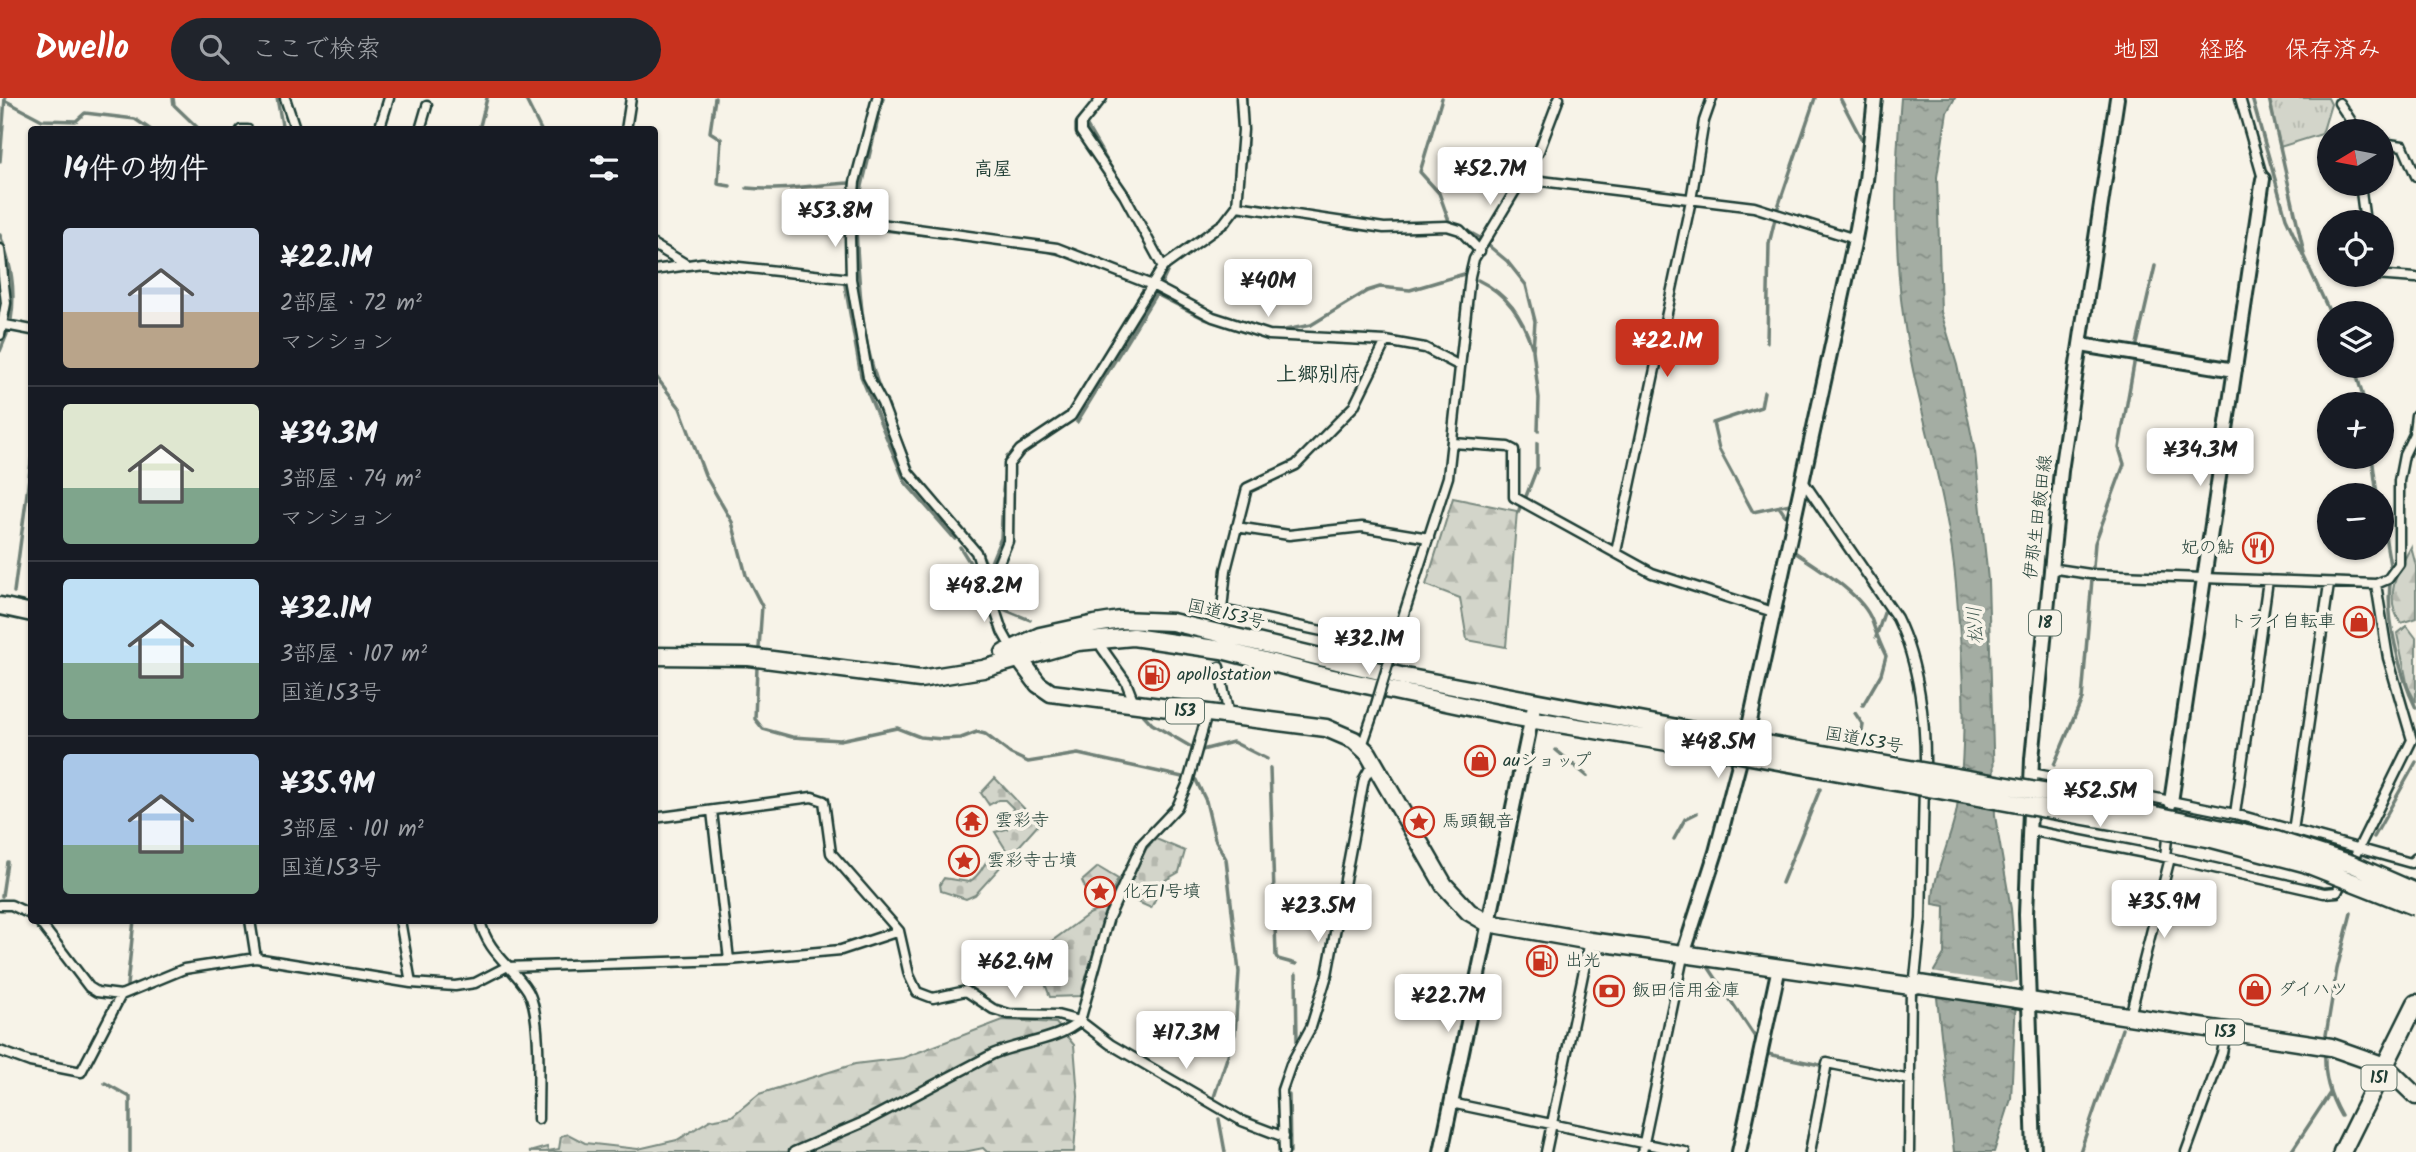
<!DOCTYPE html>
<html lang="ja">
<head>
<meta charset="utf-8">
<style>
	body { margin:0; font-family:Kalam,"Klee One",sans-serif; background:#20242c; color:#f1f3f6; height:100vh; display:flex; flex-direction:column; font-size:26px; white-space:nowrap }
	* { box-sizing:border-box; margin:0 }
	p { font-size:23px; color:#9ea1a6 }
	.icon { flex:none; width:38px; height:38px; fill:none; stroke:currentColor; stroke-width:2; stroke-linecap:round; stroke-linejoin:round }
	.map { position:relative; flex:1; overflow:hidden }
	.details { position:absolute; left:28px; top:28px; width:630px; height:798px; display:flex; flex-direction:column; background:#171b24; border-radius:7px; box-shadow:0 2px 5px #0004 }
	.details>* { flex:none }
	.needle { width:46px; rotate:260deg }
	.tools { position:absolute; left:2317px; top:21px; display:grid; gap:14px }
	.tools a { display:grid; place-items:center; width:77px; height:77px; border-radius:50%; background:#171b24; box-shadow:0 2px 5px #0004; font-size:35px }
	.price { position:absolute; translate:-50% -60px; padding:0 16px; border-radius:7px; background:#fff; color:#222; font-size:23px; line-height:46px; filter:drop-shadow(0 2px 4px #0008) }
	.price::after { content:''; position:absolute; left:50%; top:42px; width:21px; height:16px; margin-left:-10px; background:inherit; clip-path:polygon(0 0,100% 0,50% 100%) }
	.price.on { background:#c8321e; color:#fff }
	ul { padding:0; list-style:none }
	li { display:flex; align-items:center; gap:21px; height:175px; padding:0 35px }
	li+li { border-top:2px solid #363941 }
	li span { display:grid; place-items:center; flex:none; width:196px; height:140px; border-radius:7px; color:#555 }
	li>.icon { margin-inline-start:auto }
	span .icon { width:84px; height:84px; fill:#fffc; stroke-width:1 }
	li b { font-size:30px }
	h2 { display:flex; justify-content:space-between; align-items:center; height:84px; padding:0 35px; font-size:30px }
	header { display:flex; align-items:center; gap:42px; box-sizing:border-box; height:98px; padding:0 35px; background:#c8321e; color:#fff }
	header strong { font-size:33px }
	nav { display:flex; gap:38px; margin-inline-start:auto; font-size:24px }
	.search { width:490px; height:63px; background:#20242c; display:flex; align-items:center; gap:18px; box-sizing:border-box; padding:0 24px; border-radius:38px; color:#9ea1a6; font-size:26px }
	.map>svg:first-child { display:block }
	.grass { fill:url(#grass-tufts); stroke:#79897f; stroke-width:2 }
	.forest { fill:url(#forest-firs); stroke:#79897f; stroke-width:2 }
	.cemetery { fill:url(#cemetery-stones); stroke:#79897f; stroke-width:2 }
	.water { fill:url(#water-ripples); stroke:#6f8077; stroke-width:2 }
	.pier { fill:#f7f3e8 }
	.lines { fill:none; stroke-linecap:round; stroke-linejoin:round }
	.stream { stroke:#6f8077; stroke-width:3.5 }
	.street-casing { stroke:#1f3d34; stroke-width:13 }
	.secondary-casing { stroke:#1f3d34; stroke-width:18 }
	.primary-casing { stroke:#1f3d34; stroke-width:18 }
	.highway-casing { stroke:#1f3d34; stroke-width:21 }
	.street { stroke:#f7f3e8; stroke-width:8 }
	.secondary { stroke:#f7f3e8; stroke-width:12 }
	.primary { stroke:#f7f3e8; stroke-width:12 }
	.highway { stroke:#f7f3e8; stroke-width:16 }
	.street-bridge-casing { stroke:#1f3d34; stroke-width:13; stroke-linecap:butt }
	.highway-bridge-casing { stroke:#1f3d34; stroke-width:21; stroke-linecap:butt }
	.street-bridge { stroke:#f7f3e8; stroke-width:8 }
	.highway-bridge { stroke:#f7f3e8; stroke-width:16 }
	.labels { text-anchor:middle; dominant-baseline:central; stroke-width:7; stroke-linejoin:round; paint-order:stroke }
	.shield { fill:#f7f3e8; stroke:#60746a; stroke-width:2 }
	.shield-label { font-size:16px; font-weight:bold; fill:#1f3d34 }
	.street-label { font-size:18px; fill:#1f3d34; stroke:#f7f3e8 }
	.poi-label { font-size:18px; fill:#1f3d34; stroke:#f7f3e8; text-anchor:start }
	.neighbourhood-label { font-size:19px; font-weight:bold; fill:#1f3d34; stroke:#f7f3e8 }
	.water-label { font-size:19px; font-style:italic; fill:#405950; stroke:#f7f3e8 }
	.quarter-label { font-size:21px; font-weight:bold; fill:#1f3d34; stroke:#f7f3e8 }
</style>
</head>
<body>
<header>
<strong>Dwello</strong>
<div class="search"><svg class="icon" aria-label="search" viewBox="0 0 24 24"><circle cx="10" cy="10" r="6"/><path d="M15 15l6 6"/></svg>ここで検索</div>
<nav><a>地図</a><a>経路</a><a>保存済み</a></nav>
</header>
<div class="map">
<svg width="2416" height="1054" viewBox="0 0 2416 1054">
	<defs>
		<pattern id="grass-tufts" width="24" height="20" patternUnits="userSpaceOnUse" patternTransform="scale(1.75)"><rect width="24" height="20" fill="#d3d5ca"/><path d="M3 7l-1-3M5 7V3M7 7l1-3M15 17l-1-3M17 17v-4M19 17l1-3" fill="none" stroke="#b5b8ae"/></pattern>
		<pattern id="forest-firs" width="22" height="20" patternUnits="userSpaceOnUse" patternTransform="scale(1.75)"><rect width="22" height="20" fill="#d3d5ca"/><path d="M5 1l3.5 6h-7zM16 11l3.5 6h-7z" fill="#b5b8ae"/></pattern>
		<pattern id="cemetery-stones" width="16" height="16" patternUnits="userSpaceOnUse" patternTransform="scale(1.75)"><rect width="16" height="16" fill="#d3d5ca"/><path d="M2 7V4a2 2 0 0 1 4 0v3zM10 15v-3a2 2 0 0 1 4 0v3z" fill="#b5b8ae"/></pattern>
		<pattern id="water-ripples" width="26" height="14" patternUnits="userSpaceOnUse" patternTransform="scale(1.75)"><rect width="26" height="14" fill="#a4ada3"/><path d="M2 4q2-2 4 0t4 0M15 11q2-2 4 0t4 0" fill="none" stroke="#858e86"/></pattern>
	</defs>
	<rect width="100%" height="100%" fill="#f7f3e8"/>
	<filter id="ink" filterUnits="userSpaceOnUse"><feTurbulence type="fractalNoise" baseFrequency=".0143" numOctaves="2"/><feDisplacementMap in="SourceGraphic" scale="14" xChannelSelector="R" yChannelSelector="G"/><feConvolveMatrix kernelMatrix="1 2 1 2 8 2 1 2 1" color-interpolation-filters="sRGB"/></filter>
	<g filter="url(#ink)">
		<path class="grass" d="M2269,0H2328L2331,6L2322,36L2280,49Z"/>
		<path class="forest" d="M1453,400L1517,413L1506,549L1467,542L1460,500L1426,487Z
			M2411,449L2416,468V520L2401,525C2383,500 2397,474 2411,449Z
			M2407,528L2416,540V604L2408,589L2397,536Z
			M1098,769L1118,781L1107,806L1095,811L1082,783Z
			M1003,922L1056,925L1074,947L1078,998L1074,1054H987L983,1050L964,1054H529L547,1049L548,1053L559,1051L561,1038L568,1036L585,1045L638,1051L677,1042L710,1022L732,1018L759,996L855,966L903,960Z"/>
		<path class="cemetery" d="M995,680L1039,726L975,797L966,801L941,793L940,786L944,780L969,784C991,770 976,759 1008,755L995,734L1007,731L1013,710L1005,702H998L989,707L981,695Z
			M1156,741L1185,753L1179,774L1164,783L1151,810L1124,798L1146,751Z
			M1106,809L1081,898L1050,899L1034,856L1089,816Z"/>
		<path class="water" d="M1901,0H1955L1947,14L1937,79L1941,214L1957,267L1975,354L1988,482L1995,718L2011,811L2017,882L2011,1001L1994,1054H1954L1934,873L1944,856L1945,808L1933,806C1932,777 1952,741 1957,710C1969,637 1962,560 1956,487C1948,391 1912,297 1901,201C1894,134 1895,67 1901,0Z"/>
		<path class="pier" d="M1931,874L2011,885L2020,882L2018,907L1932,896Z"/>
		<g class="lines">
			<path class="stream" d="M173,0L174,7L200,32
				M277,0L282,27
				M525,0L541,32
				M715,0L710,34L721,41L718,86L730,88
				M1246,0L1247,62
				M1442,0L1420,74L1439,95L1449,123L1480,140
				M1840,0L1863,44
				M2252,0L2286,120L2330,215
				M2269,0L2304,155
				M6,3L42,22L76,23L85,15L135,21L151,32
				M1086,27L1117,80
				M479,32L487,0
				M0,63L5,0
				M747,90C782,94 817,86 852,85
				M1777,112L1815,0
				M856,113L883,0
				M876,132L856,130C859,186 861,247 883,299
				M884,132L992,145
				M0,137C11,167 16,190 11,222
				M1152,141L1165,163
				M1489,148L1507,163L1526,187L1535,223L1533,252L1539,300L1538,333
				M1042,152L1068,158
				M1478,182C1507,196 1522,218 1532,249
				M1162,185L1168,172
				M845,187L861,278L905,384L955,441
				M1152,194L1205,221L1261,238
				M1280,233L1311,227L1367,193L1380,189L1410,192L1464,176
				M1767,244L1769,146L1775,121
				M2137,246L2155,168
				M0,253L7,236
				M2354,268L2365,306
				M654,276L680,310L705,377L732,424L746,477L762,508L759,550
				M1764,294L1761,309L1713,325L1719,351L1753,414L1790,406
				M891,319L915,377
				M1077,324L1157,194
				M2372,359L2377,397
				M1003,393L1007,358
				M932,396L982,456
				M1525,401L1537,370V345
				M1780,410L1787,420
				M1518,415L1520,409
				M2382,420L2391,473
				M960,449L972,468L983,504
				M1793,453C1815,468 1863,496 1872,523C1877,537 1879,544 1886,558L1881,576L1863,607
				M983,459L988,470
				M988,472L1001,440L1003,400
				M2391,480C2384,515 2400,578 2416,610
				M992,490L1003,511L1030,522
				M14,494L32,357
				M1876,539L1884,515
				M757,569L755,621L763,631L792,639L840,642L897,630L920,639L942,641L961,640L977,634L985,636L1011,656L1028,664L1078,656L1196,682L1206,703L1215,741L1226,761L1239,874L1235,936L1214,999
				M1142,615L1152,626L1193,650
				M1855,615L1863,627L1861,640
				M1202,652L1233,644L1267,661
				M1556,652L1587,678
				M2054,667L2082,601L2095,445L2124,366L2119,350L2134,266
				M1270,670L1276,858L1278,861L1296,866
				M2374,739L2416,664
				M1674,741L1685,721L1697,715
				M1782,785L1820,691
				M2,798L7,764
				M1707,867L1757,942
				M1296,876L1297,943
				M127,887L134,822
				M2325,943L2337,871L2351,815
				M2325,954C2324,978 2329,997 2341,1018
				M1768,956L1820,967L1822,971L1805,1054
				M105,985L130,999V1054
				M1289,997L1290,1054
				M1219,1021L1225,1054
				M2080,1054L2122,931
				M2291,1054L2330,995"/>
			<g class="street-casing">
				<path id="street" d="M285,0L295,30
					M877,0L855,84L850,139L851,181L868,279L882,305L908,374L976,454L1002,533L1012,551
					M1102,0L1081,26V34L1124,97L1163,169
					M2240,0L2263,81
					M2339,5L2351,23L2352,33
					M241,32H248
					M379,32L389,0
					M420,32L427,8
					M626,32L631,0
					M2382,45L2403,48L2416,78
					M1525,81L1754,109L1855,141
					M2360,86L2365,124
					M1237,108L1384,130L1447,128L1460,132L1480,153
					M851,122L1057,150L1152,187L1213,219L1269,237L1386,243L1425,250L1460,268
					M654,147L684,165
					M0,151L6,205L0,237
					M654,172L702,165L851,181
					M2374,177L2416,180
					M0,226L32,232
					M1386,243L1354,308L1296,367L1247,390L1226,472L1222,512L1393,548
					M2414,333L2416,317
					M1453,345L1508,349L1514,352V399L1652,475L1773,514
					M1803,383L1897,520C1919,565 1926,624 1925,675
					M1236,429L1289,437L1362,429L1429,440
					M1616,454L1691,102L1704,23L1712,0
					M2050,470L2090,476L2376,486L2388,481L2399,466V383L2404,357L2416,332
					M989,488L1008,443L1009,366L1020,352L1071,318L1163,169L1224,125L1237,108L1243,32L1241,0
					M1102,550L1126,584L1135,607
					M1392,553L1448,379L1470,178L1474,161L1539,53L1559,0
					M1219,569L1229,618
					M1362,648L1374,613
					M2032,675L2235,716L2411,765L2416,760
					M2235,716L2268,482
					M654,720L812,699L824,703L831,755L899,833L909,877L917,894L933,900L966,893L993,911L1009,916L1057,917L1080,923L1110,946L1242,1023L1284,1039
					M2029,732L2170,760L2324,795L2337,794L2412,642L2388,560L2376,486
					M2293,733L2329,486
					M2165,759L2171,704
					M0,807H11L32,817
					M38,822L89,889L97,894L121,897L184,871L256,860L411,885L455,888L475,885L506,869L729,862L712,713
					M250,822L256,860
					M400,822L411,885
					M480,822C487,855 513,868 528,893C542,917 538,991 538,1021
					M729,862L841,852L899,833
					M2130,918L2170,760
					M0,953L30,964L81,974L121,897
					M1451,1005L1685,1054
					M794,1054L864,1024L993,956C1021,944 1057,943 1080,923L1109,819L1142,746L1177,709L1188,684L1207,616
					M1284,1054L1282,992L1291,966L1311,929L1327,877L1364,681L1369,672L1376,668
					M1546,1054L1590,843
					M1642,1054L1684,854
					M1810,1054L1827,965L1910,982
					M1909,1054L1911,888L1915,881L1921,821L1924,687
					M2186,1054L2222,955L2226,934"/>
			</g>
			<g class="secondary-casing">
				<path id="secondary" d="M2081,247L2235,272
					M2171,704L2263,81
					M1684,854L1716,754L1749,628L1855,141L1866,82L1875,0
					M1441,1054L1535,604
					M1739,1054L1779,869"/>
			</g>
			<g class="primary-casing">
				<path id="primary" d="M2034,1054L2026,816L2032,661L2061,373L2117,0"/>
			</g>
			<g class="highway-casing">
				<path id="highway" d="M0,508L32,515
					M1012,551L1038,586L1051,595L1326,630L1354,642L1368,655L1444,787L1469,814L1488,825L1590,843L1911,888L1919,886L2331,949L2385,968L2416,998
					M1004,555L1040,538L1095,526L1120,522L1172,524L1405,579L1736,641
					M654,558L749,559L920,581L983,571L1078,544L1133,539L1222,552L1319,577L1511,618L1734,655
					M2342,1054L2416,905"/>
			</g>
			<use href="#street" class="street"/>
			<use href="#secondary" class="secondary"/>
			<use href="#primary" class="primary"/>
			<use href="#highway" class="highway"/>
			<g class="street-bridge-casing">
				<path id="street-bridge" d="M1374,613L1392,553"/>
			</g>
			<g class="highway-bridge-casing">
				<path id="highway-bridge" d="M1736,641L2054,696L2276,742L2352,766L2416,794
					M1734,655L2212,741L2304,765L2416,809"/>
			</g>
			<use href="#street-bridge" class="street-bridge"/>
			<use href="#highway-bridge" class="highway-bridge"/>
		</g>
	</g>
	<defs>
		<g id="restaurant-ring" transform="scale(1.575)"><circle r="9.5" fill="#f7f3e8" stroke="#c8321e" stroke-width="1.5"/><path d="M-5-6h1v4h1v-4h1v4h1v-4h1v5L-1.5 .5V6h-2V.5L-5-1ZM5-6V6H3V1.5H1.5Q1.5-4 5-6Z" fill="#c8321e"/></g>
		<g id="shop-ring" transform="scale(1.575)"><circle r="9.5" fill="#f7f3e8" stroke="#c8321e" stroke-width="1.5"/><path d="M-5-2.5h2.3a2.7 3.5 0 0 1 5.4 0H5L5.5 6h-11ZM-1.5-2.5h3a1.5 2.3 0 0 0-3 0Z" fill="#c8321e"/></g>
		<g id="fuel-ring" transform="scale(1.575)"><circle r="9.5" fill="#f7f3e8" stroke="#c8321e" stroke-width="1.5"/><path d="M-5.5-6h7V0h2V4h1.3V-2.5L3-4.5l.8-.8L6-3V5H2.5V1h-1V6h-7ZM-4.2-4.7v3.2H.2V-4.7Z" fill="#c8321e"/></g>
		<g id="temple-ring" transform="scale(1.575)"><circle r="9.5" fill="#f7f3e8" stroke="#c8321e" stroke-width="1.5"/><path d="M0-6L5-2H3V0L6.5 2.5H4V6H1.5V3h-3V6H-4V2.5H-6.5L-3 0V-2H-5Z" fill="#c8321e"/></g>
		<g id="sight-ring" transform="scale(1.575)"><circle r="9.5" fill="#f7f3e8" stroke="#c8321e" stroke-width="1.5"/><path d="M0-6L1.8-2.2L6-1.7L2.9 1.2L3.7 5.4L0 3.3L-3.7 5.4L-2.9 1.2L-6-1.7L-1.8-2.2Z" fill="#c8321e"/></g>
		<g id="bank-ring" transform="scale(1.575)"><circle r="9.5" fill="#f7f3e8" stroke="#c8321e" stroke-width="1.5"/><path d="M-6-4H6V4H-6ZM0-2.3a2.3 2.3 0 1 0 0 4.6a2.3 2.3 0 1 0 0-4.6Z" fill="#c8321e"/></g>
	</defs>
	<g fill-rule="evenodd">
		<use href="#restaurant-ring" x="2258" y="450"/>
		<use href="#shop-ring" x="2359" y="524"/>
		<use href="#fuel-ring" x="1154" y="577"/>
		<use href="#shop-ring" x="1480" y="663"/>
		<use href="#temple-ring" x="972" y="723"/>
		<use href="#sight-ring" x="1419" y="724"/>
		<use href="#sight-ring" x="964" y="763"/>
		<use href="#sight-ring" x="1100" y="794"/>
		<use href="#fuel-ring" x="1542" y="863"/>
		<use href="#shop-ring" x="2255" y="892"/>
		<use href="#bank-ring" x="1609" y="893"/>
	</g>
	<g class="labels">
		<g class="shield">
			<rect x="2029" y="512.5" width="32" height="25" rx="5"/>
			<rect x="1166" y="600.5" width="38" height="25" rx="5"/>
			<rect x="2206" y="921.5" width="38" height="25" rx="5"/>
			<rect x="2361.5" y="967.5" width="35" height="25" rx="5"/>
		</g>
		<g class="shield-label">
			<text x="2045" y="525">18</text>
			<text x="1185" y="613">153</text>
			<text x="2225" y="934">153</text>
			<text x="2379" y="980">151</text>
		</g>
		<g class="street-label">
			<text transform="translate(2039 419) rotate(-83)">伊那生田飯田線</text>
			<text transform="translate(1226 517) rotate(13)">国道153号</text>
			<text transform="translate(1864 643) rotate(10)">国道153号</text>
		</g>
		<g class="poi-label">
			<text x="2235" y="450" text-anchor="end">妃の鮎</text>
			<text x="2336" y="524" text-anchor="end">トライ自転車</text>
			<text x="1177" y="577">apollostation</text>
			<text x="1503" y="663">auショップ</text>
			<text x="995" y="723">雲彩寺</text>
			<text x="1442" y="724">馬頭観音</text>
			<text x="987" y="763">雲彩寺古墳</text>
			<text x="1123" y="794">化石1号墳</text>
			<text x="1565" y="863">出光</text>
			<text x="2278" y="892">ダイハツ</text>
			<text x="1632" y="893">飯田信用金庫</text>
		</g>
		<g class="neighbourhood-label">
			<text x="993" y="72">高屋</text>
		</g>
		<g class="water-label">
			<text transform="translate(1976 527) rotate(-93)">松川</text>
		</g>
		<g class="quarter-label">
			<text x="1318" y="277">上郷別府</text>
		</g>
	</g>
</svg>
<div class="tools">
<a><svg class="needle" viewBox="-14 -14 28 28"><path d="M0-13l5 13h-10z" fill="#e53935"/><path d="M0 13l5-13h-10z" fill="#9ea1a6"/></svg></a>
<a><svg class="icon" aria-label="locate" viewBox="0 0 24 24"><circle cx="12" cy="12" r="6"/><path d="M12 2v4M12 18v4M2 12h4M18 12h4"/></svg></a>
<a><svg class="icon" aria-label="layers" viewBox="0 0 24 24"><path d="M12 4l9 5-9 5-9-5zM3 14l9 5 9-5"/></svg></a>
<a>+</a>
<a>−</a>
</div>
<b class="price" style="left:1490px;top:109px">¥52.7M</b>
<b class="price" style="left:835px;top:151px">¥53.8M</b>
<b class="price" style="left:1268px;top:221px">¥40M</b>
<b class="price on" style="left:1667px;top:281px">¥22.1M</b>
<b class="price" style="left:2200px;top:390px">¥34.3M</b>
<b class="price" style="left:984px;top:526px">¥48.2M</b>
<b class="price" style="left:1369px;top:579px">¥32.1M</b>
<b class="price" style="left:1718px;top:682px">¥48.5M</b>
<b class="price" style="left:2100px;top:731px">¥52.5M</b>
<b class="price" style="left:2164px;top:842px">¥35.9M</b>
<b class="price" style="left:1318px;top:846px">¥23.5M</b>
<b class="price" style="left:1015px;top:902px">¥62.4M</b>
<b class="price" style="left:1448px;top:936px">¥22.7M</b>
<b class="price" style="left:1186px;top:973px">¥17.3M</b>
<section class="details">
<h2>14件の物件<svg class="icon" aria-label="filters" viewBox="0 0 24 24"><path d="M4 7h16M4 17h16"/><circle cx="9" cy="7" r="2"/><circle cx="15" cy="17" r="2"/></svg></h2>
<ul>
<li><span style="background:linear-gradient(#c9d6e8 60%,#b9a48a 0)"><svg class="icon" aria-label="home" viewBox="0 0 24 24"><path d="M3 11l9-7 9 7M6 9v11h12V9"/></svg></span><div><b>¥22.1M</b><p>2部屋 · 72 m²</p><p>マンション</p></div></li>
<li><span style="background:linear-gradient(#dfe7d0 60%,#7fa58c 0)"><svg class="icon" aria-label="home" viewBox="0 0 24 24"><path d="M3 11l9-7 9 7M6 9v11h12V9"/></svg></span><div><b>¥34.3M</b><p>3部屋 · 74 m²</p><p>マンション</p></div></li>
<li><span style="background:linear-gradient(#bfe0f5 60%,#7fa58c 0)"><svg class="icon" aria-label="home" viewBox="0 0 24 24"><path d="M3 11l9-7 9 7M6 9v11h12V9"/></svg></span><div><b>¥32.1M</b><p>3部屋 · 107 m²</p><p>国道153号</p></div></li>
<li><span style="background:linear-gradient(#a9c7e8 65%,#7fa58c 0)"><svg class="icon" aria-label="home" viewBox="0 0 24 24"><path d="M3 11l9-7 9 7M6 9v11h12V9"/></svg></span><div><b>¥35.9M</b><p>3部屋 · 101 m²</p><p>国道153号</p></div></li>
</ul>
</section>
</div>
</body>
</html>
